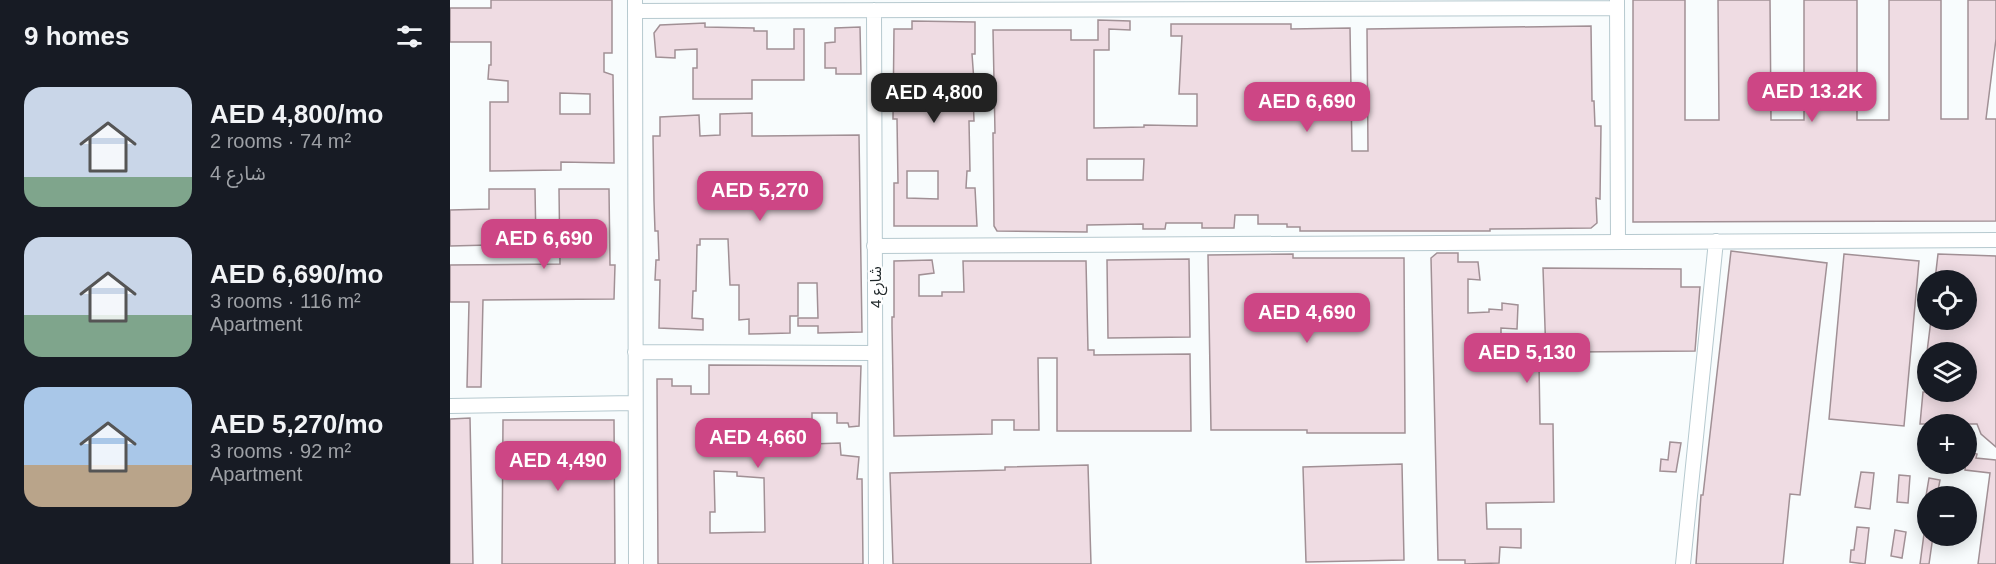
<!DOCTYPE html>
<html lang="en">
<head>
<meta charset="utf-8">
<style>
	body { margin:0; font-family:Arial,"Noto Sans Arabic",sans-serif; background:#242831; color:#f1f3f6; height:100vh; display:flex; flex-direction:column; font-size:22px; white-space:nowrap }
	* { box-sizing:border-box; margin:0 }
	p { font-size:20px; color:#9ea1a6 }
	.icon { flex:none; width:33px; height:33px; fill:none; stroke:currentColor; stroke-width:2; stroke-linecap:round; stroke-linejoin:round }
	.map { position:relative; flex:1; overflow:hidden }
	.sheet { display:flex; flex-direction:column; background:#171b24; width:450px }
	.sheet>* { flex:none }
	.fabs { position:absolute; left:1467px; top:270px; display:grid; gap:12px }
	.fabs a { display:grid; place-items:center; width:60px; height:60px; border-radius:50%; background:#171b24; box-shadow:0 3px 15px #0003; font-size:30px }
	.price { position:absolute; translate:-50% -51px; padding:0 14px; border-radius:12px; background:#cd4685; color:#fff; font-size:20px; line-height:39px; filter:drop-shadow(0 2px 3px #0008) }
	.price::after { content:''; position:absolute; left:50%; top:36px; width:18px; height:14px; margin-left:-9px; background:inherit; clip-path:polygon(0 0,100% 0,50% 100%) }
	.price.active { background:#222; color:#fff }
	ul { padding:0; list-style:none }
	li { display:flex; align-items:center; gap:18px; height:150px; padding:0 24px }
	li span { display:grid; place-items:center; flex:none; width:168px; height:120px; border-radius:18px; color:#555 }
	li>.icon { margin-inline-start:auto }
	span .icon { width:72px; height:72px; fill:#fffc; stroke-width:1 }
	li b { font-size:26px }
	h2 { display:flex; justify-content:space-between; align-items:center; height:72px; padding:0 24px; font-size:26px }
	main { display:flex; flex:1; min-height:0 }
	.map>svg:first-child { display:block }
	.building { fill:#efdce3; stroke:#a19095; stroke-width:1.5; fill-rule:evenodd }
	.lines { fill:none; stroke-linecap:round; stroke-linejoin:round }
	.street-casing { stroke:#b6c9cf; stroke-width:16 }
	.street { stroke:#fff; stroke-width:14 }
	.labels { text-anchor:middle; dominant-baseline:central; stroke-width:4.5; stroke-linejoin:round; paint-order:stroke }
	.street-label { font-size:15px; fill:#20282a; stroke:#fff }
</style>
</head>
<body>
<main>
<section class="sheet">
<h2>9 homes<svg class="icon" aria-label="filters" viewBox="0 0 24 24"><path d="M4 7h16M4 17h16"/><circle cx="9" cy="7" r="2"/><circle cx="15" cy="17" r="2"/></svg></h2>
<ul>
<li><span style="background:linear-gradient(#c9d6e8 75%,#7fa58c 0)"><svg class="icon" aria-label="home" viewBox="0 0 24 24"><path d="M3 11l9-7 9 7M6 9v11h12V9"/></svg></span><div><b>AED 4,800/mo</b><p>2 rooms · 74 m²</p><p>شارع 4</p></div></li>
<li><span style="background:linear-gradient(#c9d6e8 65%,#7fa58c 0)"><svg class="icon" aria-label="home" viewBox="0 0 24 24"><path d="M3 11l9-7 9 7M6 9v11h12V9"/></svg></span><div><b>AED 6,690/mo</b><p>3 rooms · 116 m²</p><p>Apartment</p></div></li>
<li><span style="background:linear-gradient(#a9c7e8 65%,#b9a48a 0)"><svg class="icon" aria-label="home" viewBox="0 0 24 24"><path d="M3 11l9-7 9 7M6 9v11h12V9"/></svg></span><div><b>AED 5,270/mo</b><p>3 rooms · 92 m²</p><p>Apartment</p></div></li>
</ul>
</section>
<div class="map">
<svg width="1546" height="564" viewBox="0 0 1546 564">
	<rect width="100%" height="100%" fill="#f8fcfd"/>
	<path class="building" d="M41,0H162V53H154V72L163,75L164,163L111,162V170L40,171V102H58V81L38,79L39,65H41V42H0V8H41ZM110,93L140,94V114H110Z
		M1183,0H1235V120H1269L1268,0H1320L1321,120H1354V0H1407V120H1439V0H1491V119H1518V0H1546V39L1536,119H1546V221L1183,222Z
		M648,20L680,21V30L659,29V50H644V128L694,127V125L747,126V94H729L732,36H721V24H841V29L900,28L902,151H918L917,29L1141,26L1142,101H1144L1145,126H1151L1150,199L1146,198L1147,223L1141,228L1040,229V231H850V227H837V224H808V215H785L784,228H752V223H716L715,229H693V224L637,225V232L547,231L544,226L543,133H545L543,30H621V40H648ZM637,159H694L693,180H637Z
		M462,21L525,22V54H522L525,95H523L524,121H519L520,171H517L516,188H525L527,226H444V183H448L447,119H443L444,29H462ZM457,171H488V199L457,198Z
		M255,23V27L304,28V31H317V49H344V29H354V80H302V99H243V68H247V49L225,50V58L206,57L204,33L210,25Z
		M410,27L411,74H386V68H375V43L385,42V28Z
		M302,113V136L409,135L412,332L368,333V326H348V318H368L367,283H348V316H340V333L299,334V319L289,320V285H280L278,239H250V245H247L246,291H243L242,318L253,319V330L209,328L210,280H205L206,260H209L208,231H205L204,201L203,136H210V117L249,115L250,136L270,135V114Z
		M39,189H85L86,244L0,246V210L39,209Z
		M109,189H159L160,265H165L164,299L33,300L31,387H17L19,302H0V265L110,264Z
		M1281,251L1377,263L1350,495L1340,494L1333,564H1246L1251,495H1253Z
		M987,253H1008V262H1028L1030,280L1018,279V313L1039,312V309L1052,310V303L1068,305L1067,329L1051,328V348L1065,347V356H1096L1093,268L1231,269V287H1250L1245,351L1123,352V364H1089L1090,424H1103L1104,502L1036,503L1037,529H1071V548L1050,547L1049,563L1015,564V560H988L981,258Z
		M843,254V258H954L955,433H857V430H761L758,255Z
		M1394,254L1469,261L1454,426L1379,419Z
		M1488,254L1546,256V447L1531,434L1527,424H1470L1473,392H1516V352H1477L1481,320H1516V280H1485Z
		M739,259L740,337L658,338L657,260Z
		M482,260L484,273L469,275V296H492V292H514L513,261H636L638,350H644V355L740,354L741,431H607V358H588L589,430H564V420H542V434L444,436L442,326V317H444V261Z
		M259,365L411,366L409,426L399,427L398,423H387V413H362V426H360L361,444L390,443L391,455L409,457L407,479H412L413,564H208L207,379H222V386H241V394H259ZM264,471L287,472V476L314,478L315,532L260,533V512H265Z
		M20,418L23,564H0V419Z
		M53,420H164L165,564H52Z
		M1220,442L1231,443L1226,472L1210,471L1211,459L1218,460Z
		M1517,452L1527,454L1526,458L1546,460V564H1528L1540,473L1515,470Z
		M952,464L954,560L856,562L853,467Z
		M638,465L641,564H443L440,473L555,470V467Z
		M1411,472L1424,473L1420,509L1405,507Z
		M1449,475L1460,476L1458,503L1447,502Z
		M1479,478L1490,480L1487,496H1476Z
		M1407,527L1419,528L1415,564L1400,562L1401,550H1404Z
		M1445,530L1456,532L1452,558L1441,556Z
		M1474,534L1483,536L1479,564H1470Z"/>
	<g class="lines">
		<g class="street-casing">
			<path id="street" d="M185,0L186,564
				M1167,1L1168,242
				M424,10L426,564
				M185,11L1167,8
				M424,246L1546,240
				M185,352L425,353
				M0,406L185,403
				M1233,564L1266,241"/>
		</g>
		<use href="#street" class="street"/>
	</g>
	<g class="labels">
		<g class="street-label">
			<text transform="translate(425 287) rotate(-90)">شارع 4</text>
		</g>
	</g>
</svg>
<div class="fabs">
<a><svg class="icon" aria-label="locate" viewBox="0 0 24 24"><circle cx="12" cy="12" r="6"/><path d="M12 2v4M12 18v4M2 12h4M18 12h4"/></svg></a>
<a><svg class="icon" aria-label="layers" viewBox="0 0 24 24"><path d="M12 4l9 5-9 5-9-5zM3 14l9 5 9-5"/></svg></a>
<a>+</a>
<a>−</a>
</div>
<b class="price" style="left:1362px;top:123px">AED 13.2K</b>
<b class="price active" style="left:484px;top:124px">AED 4,800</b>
<b class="price" style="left:857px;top:133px">AED 6,690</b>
<b class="price" style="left:310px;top:222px">AED 5,270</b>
<b class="price" style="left:94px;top:270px">AED 6,690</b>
<b class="price" style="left:857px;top:344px">AED 4,690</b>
<b class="price" style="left:1077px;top:384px">AED 5,130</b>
<b class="price" style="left:308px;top:469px">AED 4,660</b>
<b class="price" style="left:108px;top:492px">AED 4,490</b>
</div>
</main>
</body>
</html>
